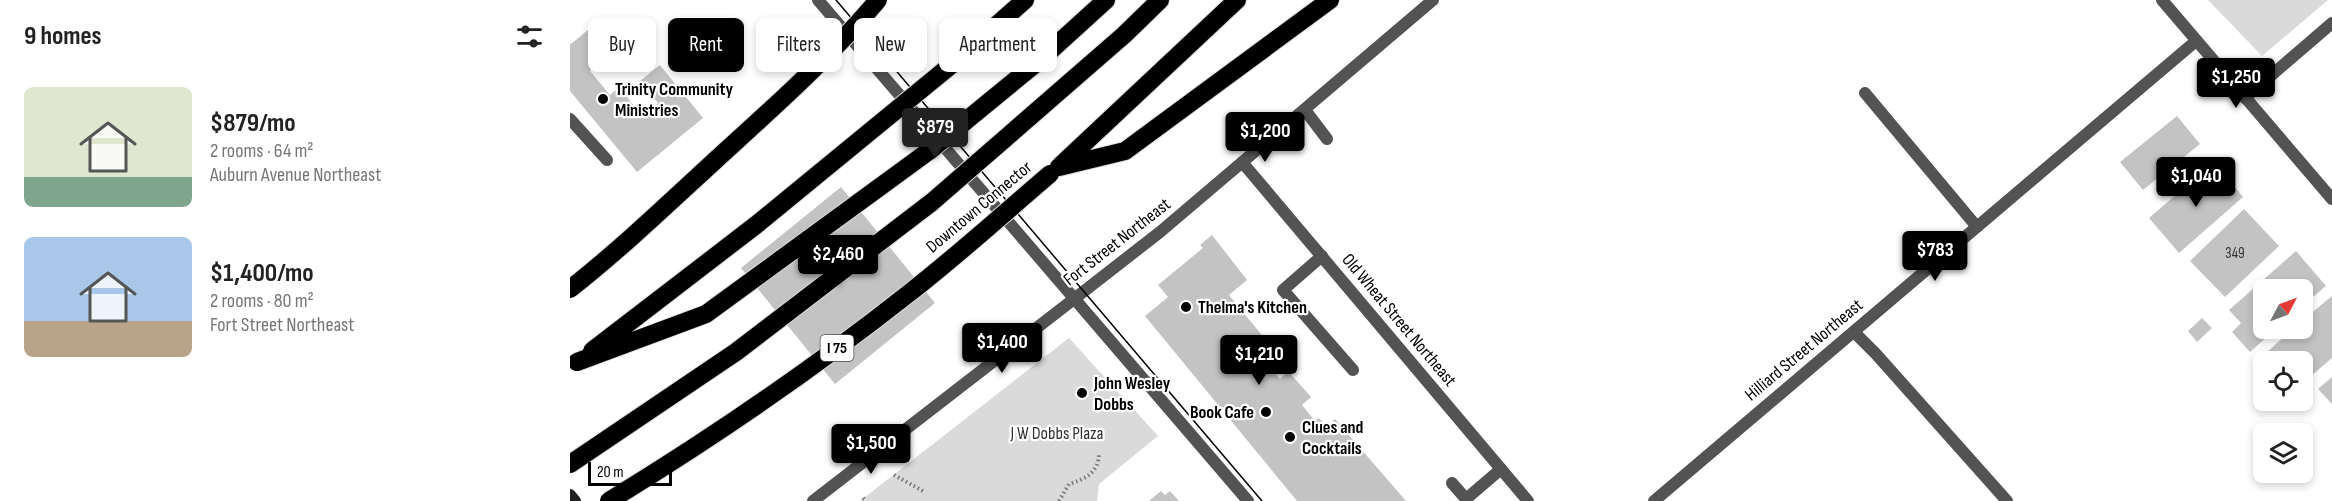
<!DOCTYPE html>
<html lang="en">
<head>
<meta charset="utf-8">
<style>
	body { margin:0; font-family:"Sofia Sans Condensed",sans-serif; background:#f6f6f6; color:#222; height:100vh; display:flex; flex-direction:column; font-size:22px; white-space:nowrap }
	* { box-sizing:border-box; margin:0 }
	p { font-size:20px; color:#767676 }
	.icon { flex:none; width:33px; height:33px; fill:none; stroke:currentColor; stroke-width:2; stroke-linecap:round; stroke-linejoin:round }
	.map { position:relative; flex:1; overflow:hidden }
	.drawer { display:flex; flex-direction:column; background:#fff; width:570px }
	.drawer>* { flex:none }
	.guide { position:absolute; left:18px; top:18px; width:570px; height:54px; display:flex; gap:12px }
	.needle { width:39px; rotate:49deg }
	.tools { position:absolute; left:1683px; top:279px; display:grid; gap:12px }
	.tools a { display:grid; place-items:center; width:60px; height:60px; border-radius:9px; background:#fff; box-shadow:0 3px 9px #0003; font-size:30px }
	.scale { position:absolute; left:18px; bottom:15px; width:84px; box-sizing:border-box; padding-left:6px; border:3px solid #000; border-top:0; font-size:16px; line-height:21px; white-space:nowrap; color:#000; -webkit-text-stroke:4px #fff; paint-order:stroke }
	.price { position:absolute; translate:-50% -51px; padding:0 14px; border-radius:6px; background:#000; color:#fff; font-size:20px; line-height:39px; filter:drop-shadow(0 2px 3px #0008) }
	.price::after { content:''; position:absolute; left:50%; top:36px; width:18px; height:14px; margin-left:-9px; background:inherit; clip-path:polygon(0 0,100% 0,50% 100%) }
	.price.selected { background:#222; color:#fff }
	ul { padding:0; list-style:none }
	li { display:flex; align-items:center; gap:18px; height:150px; padding:0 24px }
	li span { display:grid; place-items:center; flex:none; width:168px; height:120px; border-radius:9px; color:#555 }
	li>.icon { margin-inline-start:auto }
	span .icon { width:72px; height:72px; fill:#fffc; stroke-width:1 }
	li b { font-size:26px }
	h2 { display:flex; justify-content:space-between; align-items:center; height:72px; padding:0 24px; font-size:26px }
	.pill { padding:0 21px; border-radius:9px; background:#fff; box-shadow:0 3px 9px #0003; font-size:21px; line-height:54px }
	.pill.selected { background:#000; color:#fff }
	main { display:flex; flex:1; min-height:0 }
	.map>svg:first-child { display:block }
	.green { fill:#dadada }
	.building { fill:#c3c3c3 }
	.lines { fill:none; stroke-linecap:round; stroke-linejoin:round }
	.motorway-casing { stroke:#dbdbdb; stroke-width:20 }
	.path { stroke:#757575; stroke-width:4; stroke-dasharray:1.5 3; stroke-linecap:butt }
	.service { stroke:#535353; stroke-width:12 }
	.minor { stroke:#535353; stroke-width:12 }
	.tertiary { stroke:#535353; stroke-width:12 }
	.secondary { stroke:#202020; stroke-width:12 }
	.motorway { stroke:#000; stroke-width:18 }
	.tram { stroke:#000; stroke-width:1.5 }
	.motorway-bridge-casing { stroke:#dbdbdb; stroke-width:20; stroke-linecap:butt }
	.motorway-bridge { stroke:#000; stroke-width:18 }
	.poi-dot { fill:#000; stroke:#fff; stroke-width:2 }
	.labels { text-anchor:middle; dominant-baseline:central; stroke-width:4.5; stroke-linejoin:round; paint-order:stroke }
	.number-label { font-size:15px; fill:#313131 }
	.shield { fill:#fff; stroke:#4c4c4c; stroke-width:1.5 }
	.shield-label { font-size:16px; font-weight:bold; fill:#000 }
	.poi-label { font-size:18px; font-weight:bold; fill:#000; stroke:#fff; text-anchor:start }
	.street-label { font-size:18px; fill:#000; stroke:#fff }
	.park-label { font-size:18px; fill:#313131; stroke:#fff }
</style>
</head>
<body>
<main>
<section class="drawer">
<h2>9 homes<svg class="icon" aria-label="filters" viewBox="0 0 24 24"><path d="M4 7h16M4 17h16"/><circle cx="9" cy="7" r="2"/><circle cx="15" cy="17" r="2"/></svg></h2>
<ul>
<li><span style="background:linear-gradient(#dfe7d0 75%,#7fa58c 0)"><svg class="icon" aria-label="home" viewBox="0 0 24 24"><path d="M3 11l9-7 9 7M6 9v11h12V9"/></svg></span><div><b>$879/mo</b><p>2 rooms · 64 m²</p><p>Auburn Avenue Northeast</p></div></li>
<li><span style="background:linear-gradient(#a9c7e8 70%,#b9a48a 0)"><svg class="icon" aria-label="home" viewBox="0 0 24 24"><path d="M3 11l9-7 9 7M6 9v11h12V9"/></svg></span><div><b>$1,400/mo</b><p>2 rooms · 80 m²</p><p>Fort Street Northeast</p></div></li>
</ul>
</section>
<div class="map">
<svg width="1762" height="501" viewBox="0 0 1762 501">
	<rect width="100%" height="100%" fill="#fff"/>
	<path class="green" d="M1638,0H1758L1692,56Z
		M499,338L588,436L529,484L527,501H290Z"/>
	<path class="building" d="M19,29L32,46L22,54L30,64L20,71L40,95L49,87L72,116L88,103L70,81L90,65L133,118L67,172L0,91V42L1,44Z
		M1607,116L1630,144L1573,190L1550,162Z
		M1644,162L1673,197L1609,253L1579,218Z
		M271,187L365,303L265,384L171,268Z
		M1674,209L1709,246L1655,297L1620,261Z
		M642,235L677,280L659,295L700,345L688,354L710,379L718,371L741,397L732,405L745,421L749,418L757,427L765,419L836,501H727L575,316L598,297L588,285L633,248L630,245Z
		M1726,251L1756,286L1732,306V290H1694V328H1707L1680,352L1662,332L1671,323L1659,310Z
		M1762,296V358L1734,382L1732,362H1705L1697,352L1724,328H1732V321Z
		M1632,318L1642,328L1627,342L1618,331Z
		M1762,377V404L1748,389Z
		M591,491L595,495L600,491L609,501H579Z"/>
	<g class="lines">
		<g class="motorway-casing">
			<path id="motorway" d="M386,61L455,0
				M420,101L470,60L536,0
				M446,129L554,35L590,0
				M491,165L667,0
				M489,167L555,151L760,0"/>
		</g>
		<path class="path" d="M324,475L353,491
			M293,498L296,501
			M489,501L499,484C516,479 529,472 529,453"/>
		<path class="service" d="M1295,93L1407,227
			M735,110L757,139
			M0,119L37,160
			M752,256L713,290L783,370
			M1284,332L1306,354L1437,501
			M882,483L896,499L931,469"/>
		<path class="minor" d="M1675,98L1762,23
			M672,162L958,501
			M504,299L590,232L863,0
			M1084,501L1626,41"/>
		<path class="tertiary" d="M248,0L678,501
			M1592,0L1762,199
			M243,501L504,299"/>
		<path class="secondary" d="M0,495L5,501"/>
		<use href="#motorway" class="motorway"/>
		<path class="tram" d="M266,0L692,501"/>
		<g class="motorway-bridge-casing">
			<path id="motorway-bridge" d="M0,289C52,248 101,201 150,156C205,106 260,57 308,0
				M22,351L186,225L386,61
				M7,362L136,314L359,151L420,101
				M0,464L166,352L362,202L446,129
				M39,501C142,438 243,369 338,294C387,256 433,214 480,174"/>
		</g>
		<use href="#motorway-bridge" class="motorway-bridge"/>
	</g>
	<g class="poi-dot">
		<circle cx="33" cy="99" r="6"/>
		<circle cx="616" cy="307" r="6"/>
		<circle cx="512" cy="393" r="6"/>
		<circle cx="696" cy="412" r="6"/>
		<circle cx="720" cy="437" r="6"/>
	</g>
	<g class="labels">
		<g class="number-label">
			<text x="1665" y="253">349</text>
		</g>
		<rect class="shield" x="250.5" y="335" width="33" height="26" rx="4.5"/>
		<g class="shield-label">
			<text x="267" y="348">I 75</text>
		</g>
		<g class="poi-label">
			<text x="45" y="89">Trinity Community<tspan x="45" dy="21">Ministries</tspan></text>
			<text x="628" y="307">Thelma's Kitchen</text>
			<text x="524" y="383">John Wesley<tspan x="524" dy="21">Dobbs</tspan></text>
			<text x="684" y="412" text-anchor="end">Book Cafe</text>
			<text x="732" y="427">Clues and<tspan x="732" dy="21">Cocktails</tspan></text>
		</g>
		<g class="street-label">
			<text transform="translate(409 207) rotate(-40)">Downtown Connector</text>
			<text transform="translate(547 242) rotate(-38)">Fort Street Northeast</text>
			<text transform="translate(829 320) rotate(50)">Old Wheat Street Northeast</text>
			<text transform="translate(1234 350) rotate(-40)">Hilliard Street Northeast</text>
		</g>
		<g class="park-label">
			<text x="487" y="433">J W Dobbs Plaza</text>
		</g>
	</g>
</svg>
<div class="tools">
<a><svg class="needle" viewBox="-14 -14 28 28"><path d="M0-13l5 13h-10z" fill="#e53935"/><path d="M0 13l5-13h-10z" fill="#767676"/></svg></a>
<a><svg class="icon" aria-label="locate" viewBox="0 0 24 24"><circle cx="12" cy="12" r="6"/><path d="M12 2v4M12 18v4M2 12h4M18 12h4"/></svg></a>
<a><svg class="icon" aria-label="layers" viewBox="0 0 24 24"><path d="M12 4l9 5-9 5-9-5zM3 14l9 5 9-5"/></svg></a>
</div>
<div class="scale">20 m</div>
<b class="price" style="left:1666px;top:109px">$1,250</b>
<b class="price selected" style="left:365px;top:159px">$879</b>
<b class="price" style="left:695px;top:163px">$1,200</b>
<b class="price" style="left:1626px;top:208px">$1,040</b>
<b class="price" style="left:1365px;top:282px">$783</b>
<b class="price" style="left:268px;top:286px">$2,460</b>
<b class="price" style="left:432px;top:374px">$1,400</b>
<b class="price" style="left:689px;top:386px">$1,210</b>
<b class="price" style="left:301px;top:475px">$1,500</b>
<div class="guide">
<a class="pill">Buy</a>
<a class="pill selected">Rent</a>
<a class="pill">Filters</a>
<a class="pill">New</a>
<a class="pill">Apartment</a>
</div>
</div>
</main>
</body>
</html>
